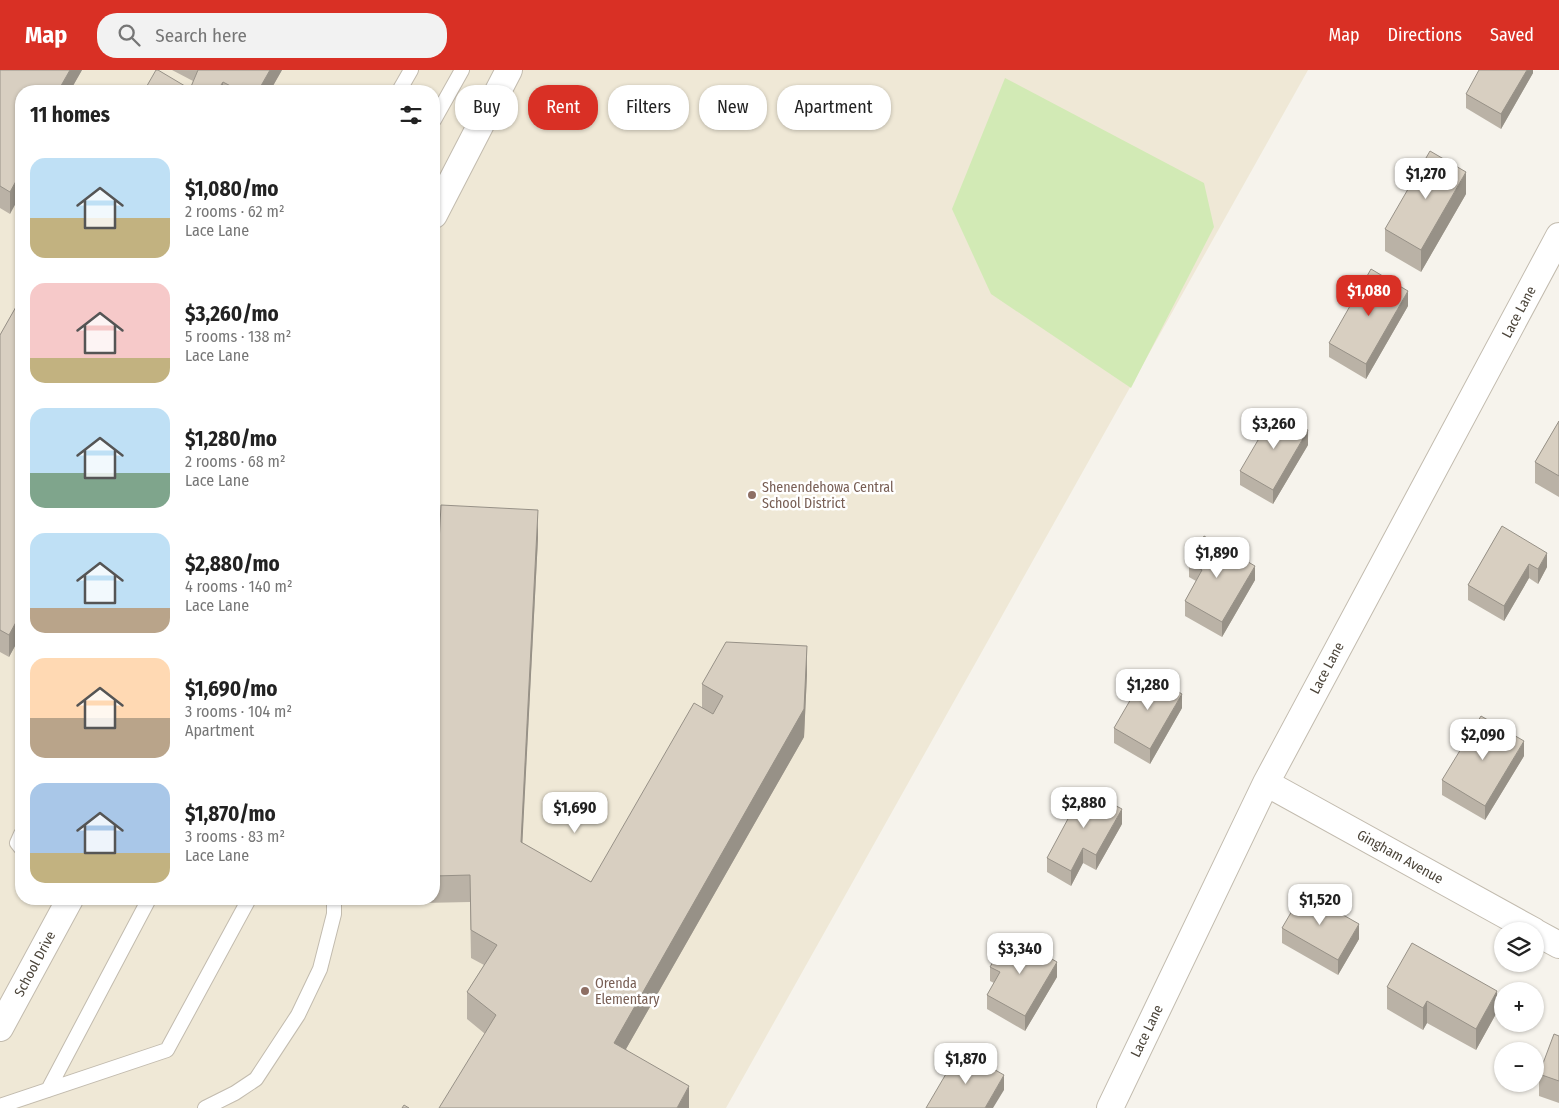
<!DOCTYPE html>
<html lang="en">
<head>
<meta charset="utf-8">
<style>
	body { margin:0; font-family:"Fira Sans Condensed",sans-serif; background:#f2f2f2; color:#222; height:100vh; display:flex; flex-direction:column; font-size:19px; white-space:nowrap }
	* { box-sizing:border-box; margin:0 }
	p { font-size:16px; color:#767676 }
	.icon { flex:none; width:28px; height:28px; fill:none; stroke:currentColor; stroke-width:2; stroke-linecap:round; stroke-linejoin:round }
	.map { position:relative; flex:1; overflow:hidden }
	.details { position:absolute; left:15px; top:15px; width:425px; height:820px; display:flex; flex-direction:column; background:#fff; border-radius:20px; box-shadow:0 1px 4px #0004 }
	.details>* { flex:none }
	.hud { position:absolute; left:455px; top:15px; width:475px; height:45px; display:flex; gap:10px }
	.controls { position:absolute; left:1494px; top:852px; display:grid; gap:10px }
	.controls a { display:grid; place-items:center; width:50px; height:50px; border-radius:50%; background:#fff; box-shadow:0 1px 4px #0004; font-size:25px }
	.price { position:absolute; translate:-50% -42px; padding:0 11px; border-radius:10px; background:#fff; color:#222; font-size:16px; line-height:32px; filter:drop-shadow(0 1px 2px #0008) }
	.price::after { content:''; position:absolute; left:50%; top:30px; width:15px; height:11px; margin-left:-8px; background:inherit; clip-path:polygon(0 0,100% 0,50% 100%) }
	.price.selected { background:#d93025; color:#fff }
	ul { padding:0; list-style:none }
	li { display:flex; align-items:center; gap:15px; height:125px; padding:0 15px }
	li span { display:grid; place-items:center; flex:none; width:140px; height:100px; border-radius:15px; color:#555 }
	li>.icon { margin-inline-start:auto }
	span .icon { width:60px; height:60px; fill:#fffc; stroke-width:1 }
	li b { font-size:21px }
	h2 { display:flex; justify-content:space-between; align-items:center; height:60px; padding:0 15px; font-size:21px }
	.chip { padding:0 18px; border-radius:20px; background:#fff; box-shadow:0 1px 4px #0004; font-size:18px; line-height:45px }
	.chip.selected { background:#d93025; color:#fff }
	header { display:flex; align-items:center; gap:30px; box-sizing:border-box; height:70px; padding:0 25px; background:#d93025; color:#fff }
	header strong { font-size:24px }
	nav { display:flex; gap:28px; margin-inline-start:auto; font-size:18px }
	.search { width:350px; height:45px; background:#f2f2f2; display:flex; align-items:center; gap:12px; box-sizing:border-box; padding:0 18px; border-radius:20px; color:#767676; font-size:19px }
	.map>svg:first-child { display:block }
	.education { fill:#efe8d6; fill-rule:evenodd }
	.green { fill:#d2eab5 }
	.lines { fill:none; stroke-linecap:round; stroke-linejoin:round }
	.lane-casing { stroke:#c2bbae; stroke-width:16 }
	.street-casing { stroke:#c2bbae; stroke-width:28 }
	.lane { stroke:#fff; stroke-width:14 }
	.street { stroke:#fff; stroke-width:26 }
	.wall { fill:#bab2a6 }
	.shaded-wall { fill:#979187 }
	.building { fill:#d8cfc1; stroke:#979187 }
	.education-dot { fill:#8d6e63; stroke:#fff; stroke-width:2 }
	.labels { text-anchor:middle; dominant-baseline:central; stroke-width:5; stroke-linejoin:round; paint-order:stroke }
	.street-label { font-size:14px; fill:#4b4439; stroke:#fff }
	.education-label { font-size:14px; fill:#785e54; stroke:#fff; text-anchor:start }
</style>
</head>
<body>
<header>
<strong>Map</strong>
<div class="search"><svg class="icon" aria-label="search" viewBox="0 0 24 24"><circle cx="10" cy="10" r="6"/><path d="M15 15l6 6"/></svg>Search here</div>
<nav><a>Map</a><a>Directions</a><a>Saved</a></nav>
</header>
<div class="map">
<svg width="1559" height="1038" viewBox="0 0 1559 1038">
	<rect width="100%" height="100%" fill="#f6f3ec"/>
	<path class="education" d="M0,0H1308L726,1038H0ZM21,21H434V829H21Z"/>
	<path class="green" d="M1005,8L1204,113L1214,157L1131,318L991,224L952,139Z"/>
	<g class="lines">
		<g class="lane-casing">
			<path id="lane" d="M399,21L411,0
				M434,50L462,0
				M21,764L17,773L21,778
				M48,1020L149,829
				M0,1036L167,980L249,829
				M205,1038L235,1023L256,1009L298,945L320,899L334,844V829"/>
		</g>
		<g class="street-casing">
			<path id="street" d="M434,145L509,0
				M1266,713L1534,861
				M1535,862L1559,875
				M0,958L70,829
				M1110,1038L1266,713L1559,166"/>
		</g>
		<use href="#lane" class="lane"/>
		<use href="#street" class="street"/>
	</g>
	<path class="wall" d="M0,0H82L70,21H21L10,144L0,138Z
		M172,0H282L270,21H144L190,19L193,11Z
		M1533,0V3L1501,59L1466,38V24Z
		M1466,124L1421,202L1385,181V159Z
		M21,228V565L9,587L0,582V265Z
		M1408,236L1366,309L1329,287V273Z
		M1559,351V427L1535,413V392Z
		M1308,375L1273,434L1240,415V401Z
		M1502,456L1547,497L1538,514L1529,508L1504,551L1468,530V515Z
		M538,468L522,773L591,812L702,637V614L807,604L804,667L626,979L689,1038L484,963L467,949V922L484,895L471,888L470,832L422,833V829H434V570Z
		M1189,493L1255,510L1222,567L1185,546V531L1196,511L1189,507Z
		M1182,638L1150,694L1114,673V658Z
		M1524,686L1485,750L1442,725V710Z
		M1122,754L1096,800L1083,793L1071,816L1047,802V788Z
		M1282,858L1359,869L1338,905L1282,873Z
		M990,897L1057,907L1025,961L987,939V925L994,913L990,911Z
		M1387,917L1497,942L1476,980L1427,953L1423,960L1387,939Z
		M1559,966V1033L1539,1026V1004Z"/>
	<path class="shaded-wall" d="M70,0H82L70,21H58Z
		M270,0H282L270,21H258Z
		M1527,0H1533V3L1501,59V44Z
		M223,12V21H217Z
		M21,102V124L10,144V122Z
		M1466,102V124L1421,202V180Z
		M1408,221V236L1366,309V294Z
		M1308,360V375L1273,434V420Z
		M538,440V468L521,800V772Z
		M1547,483V497L1538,514V499Z
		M1529,494V508L1504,551V536Z
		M1255,496V510L1222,567V552Z
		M21,543V565L9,587V565Z
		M807,576V604L804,667L614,1000V973Z
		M1182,624V638L1150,694V679Z
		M1524,671V686L1485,750V736Z
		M1122,739V754L1096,800V785Z
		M1083,778V793L1071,816V801Z
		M1359,854V869L1338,905V890Z
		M1057,892V907L1025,961V946Z
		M1497,921V942L1476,980V959Z
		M1427,931V953L1423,960V938Z
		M1004,1005V1020L993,1038H985Z
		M689,1016V1038H677Z"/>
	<path class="building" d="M0,0H70L58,21H21V102L10,122L0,116Z
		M156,0H158L190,19L198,0H270L258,21H240L223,12L217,21H144Z
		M1479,0H1527L1501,44L1466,24Z
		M1430,81L1466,102L1421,180L1385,159Z
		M1371,199L1408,221L1366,294L1329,273Z
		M21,228V543L9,565L0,560V265Z
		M1275,341L1308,360L1273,420L1240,401Z
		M1559,351V406L1535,392Z
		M441,435L538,440L521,772L591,812L694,633L713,644L723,626L702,614L726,572L807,576L804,639L614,973L689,1016L677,1038H439L496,945L467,922L497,875L471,860L470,805L434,806V570Z
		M1502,456L1547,483L1538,499L1529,494L1504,536L1468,515Z
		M1204,466L1255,496L1222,552L1185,531L1202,500L1189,493Z
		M1146,603L1182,624L1150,679L1114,658Z
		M1481,646L1524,671L1485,736L1442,710Z
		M1084,719L1122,739L1096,785L1083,778L1071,801L1047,788Z
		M1303,822L1359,854L1338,890L1282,858Z
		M1009,864L1057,892L1025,946L987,925L1000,902L990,897Z
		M1412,873L1497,921L1476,959L1427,931L1423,938L1387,917Z
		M1554,964L1559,966V1011L1539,1004Z
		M960,980L1004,1005L985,1038H926Z
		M404,1035L409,1038H402Z"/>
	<g class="education-dot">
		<circle cx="752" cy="425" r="5"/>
		<circle cx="585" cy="921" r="5"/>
	</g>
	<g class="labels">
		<g class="street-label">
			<text transform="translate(1519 242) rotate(-62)">Lace Lane</text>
			<text transform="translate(1327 598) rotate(-62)">Lace Lane</text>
			<text transform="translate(1400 787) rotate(29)">Gingham Avenue</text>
			<text transform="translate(35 894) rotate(-62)">School Drive</text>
			<text transform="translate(1147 961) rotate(-64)">Lace Lane</text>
		</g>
		<g class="education-label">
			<text x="762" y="417">Shenendehowa Central<tspan x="762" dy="16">School District</tspan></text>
			<text x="595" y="913">Orenda<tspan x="595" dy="16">Elementary</tspan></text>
		</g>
	</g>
</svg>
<div class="controls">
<a><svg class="icon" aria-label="layers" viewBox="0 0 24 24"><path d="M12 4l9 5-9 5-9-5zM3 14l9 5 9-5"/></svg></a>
<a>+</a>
<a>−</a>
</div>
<b class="price" style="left:1426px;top:130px">$1,270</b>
<b class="price selected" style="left:1369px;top:247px">$1,080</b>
<b class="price" style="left:1274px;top:380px">$3,260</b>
<b class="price" style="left:1217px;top:509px">$1,890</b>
<b class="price" style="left:1148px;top:641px">$1,280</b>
<b class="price" style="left:1483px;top:691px">$2,090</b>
<b class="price" style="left:1084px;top:759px">$2,880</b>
<b class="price" style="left:575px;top:764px">$1,690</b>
<b class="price" style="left:1320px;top:856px">$1,520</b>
<b class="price" style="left:1020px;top:905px">$3,340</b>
<b class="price" style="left:966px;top:1015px">$1,870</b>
<div class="hud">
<a class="chip">Buy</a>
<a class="chip selected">Rent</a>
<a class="chip">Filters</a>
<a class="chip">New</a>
<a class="chip">Apartment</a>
</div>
<section class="details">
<h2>11 homes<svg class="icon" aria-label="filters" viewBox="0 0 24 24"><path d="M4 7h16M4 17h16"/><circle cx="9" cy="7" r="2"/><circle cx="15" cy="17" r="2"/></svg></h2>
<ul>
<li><span style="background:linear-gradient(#bfe0f5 60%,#c2b280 0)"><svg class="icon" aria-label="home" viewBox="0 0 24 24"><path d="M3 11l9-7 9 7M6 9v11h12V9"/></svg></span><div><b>$1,080/mo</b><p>2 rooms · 62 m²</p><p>Lace Lane</p></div></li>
<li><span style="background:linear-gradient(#f6c9c9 75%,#c2b280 0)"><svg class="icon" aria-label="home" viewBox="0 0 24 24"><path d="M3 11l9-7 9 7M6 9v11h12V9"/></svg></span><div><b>$3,260/mo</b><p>5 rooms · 138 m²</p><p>Lace Lane</p></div></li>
<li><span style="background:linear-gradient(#bfe0f5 65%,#7fa58c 0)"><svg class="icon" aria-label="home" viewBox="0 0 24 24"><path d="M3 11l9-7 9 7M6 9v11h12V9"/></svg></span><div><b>$1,280/mo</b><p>2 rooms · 68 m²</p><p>Lace Lane</p></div></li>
<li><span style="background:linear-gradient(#bfe0f5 75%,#b9a48a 0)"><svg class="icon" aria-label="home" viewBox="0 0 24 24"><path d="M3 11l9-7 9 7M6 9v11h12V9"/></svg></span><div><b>$2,880/mo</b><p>4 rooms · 140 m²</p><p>Lace Lane</p></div></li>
<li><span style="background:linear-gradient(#ffd9b3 60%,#b9a48a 0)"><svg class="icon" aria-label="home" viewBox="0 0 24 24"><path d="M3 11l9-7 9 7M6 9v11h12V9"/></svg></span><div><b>$1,690/mo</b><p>3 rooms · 104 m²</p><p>Apartment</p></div></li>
<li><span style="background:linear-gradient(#a9c7e8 70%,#c2b280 0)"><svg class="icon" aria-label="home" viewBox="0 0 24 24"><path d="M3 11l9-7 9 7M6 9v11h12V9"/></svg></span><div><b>$1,870/mo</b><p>3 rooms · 83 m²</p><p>Lace Lane</p></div></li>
</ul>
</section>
</div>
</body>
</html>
